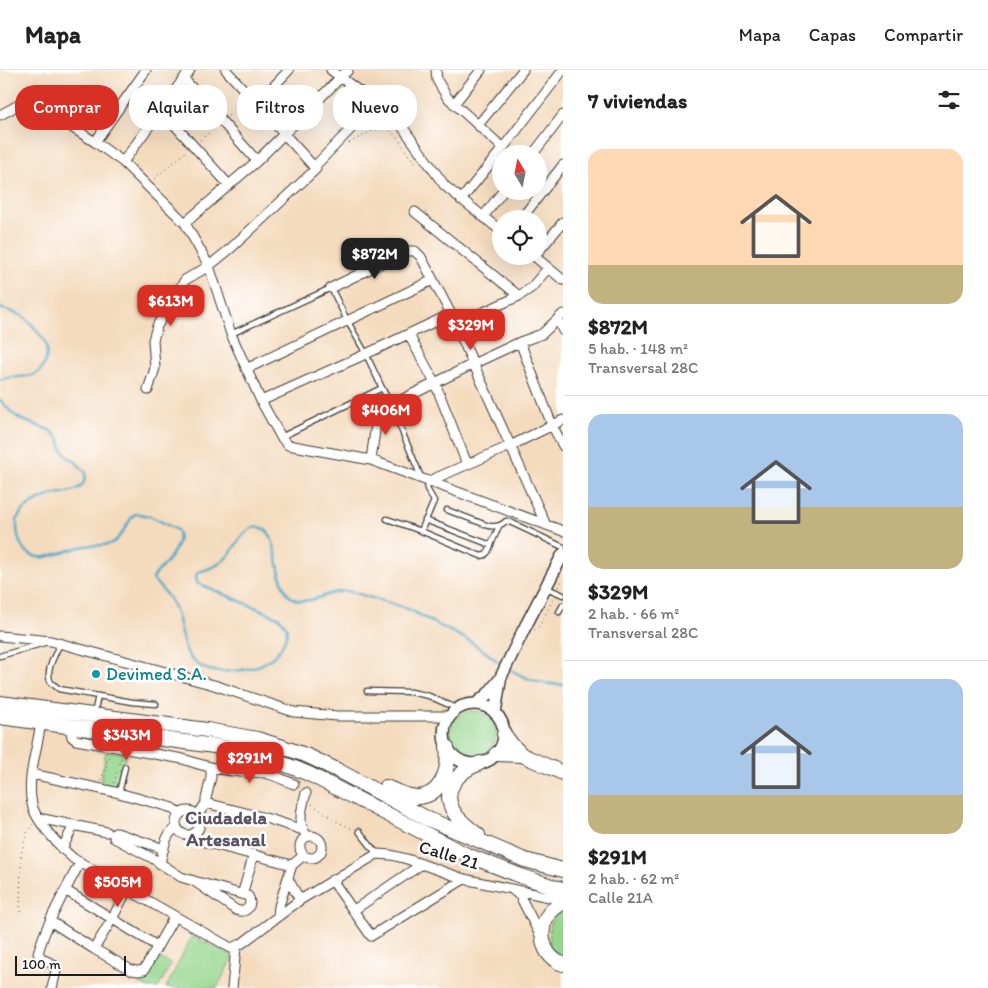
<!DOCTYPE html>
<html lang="es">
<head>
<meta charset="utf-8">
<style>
	body { margin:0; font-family:Itim,sans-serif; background:#f2f2f2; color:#222; height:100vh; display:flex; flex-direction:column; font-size:19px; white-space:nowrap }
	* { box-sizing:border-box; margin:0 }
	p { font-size:16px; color:#767676 }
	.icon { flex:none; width:28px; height:28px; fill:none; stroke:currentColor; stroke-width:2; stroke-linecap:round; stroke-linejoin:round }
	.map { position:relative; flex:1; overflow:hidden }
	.details { display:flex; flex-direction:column; background:#fff; width:425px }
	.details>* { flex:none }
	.guide { position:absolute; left:15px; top:15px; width:472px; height:45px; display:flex; gap:10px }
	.needle { width:32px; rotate:350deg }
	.buttons { position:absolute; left:492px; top:75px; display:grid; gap:10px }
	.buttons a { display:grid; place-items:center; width:55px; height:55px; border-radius:50%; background:#fff; box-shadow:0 5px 20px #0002; font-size:25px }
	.scale { position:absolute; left:15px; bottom:12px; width:111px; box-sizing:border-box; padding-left:5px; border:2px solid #1c1c1c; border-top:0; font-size:14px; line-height:18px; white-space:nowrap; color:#1c1c1c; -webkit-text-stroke:4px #fff; paint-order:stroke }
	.price { position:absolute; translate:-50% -42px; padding:0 11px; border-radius:10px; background:#d93025; color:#fff; font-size:16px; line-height:32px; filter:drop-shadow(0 1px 2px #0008) }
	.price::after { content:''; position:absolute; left:50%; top:30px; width:15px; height:11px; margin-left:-8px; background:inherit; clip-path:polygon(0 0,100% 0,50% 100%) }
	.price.on { background:#222; color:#fff }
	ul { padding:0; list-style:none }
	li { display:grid; align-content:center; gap:10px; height:265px; padding:0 25px }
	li+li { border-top:1px solid #e0e0e0 }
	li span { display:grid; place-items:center; height:155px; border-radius:15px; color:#555 }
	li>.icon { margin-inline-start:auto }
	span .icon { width:90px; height:90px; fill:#fffc; stroke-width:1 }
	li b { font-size:21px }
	h2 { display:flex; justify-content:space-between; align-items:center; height:60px; padding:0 25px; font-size:21px }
	.pill { padding:0 18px; border-radius:20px; background:#fff; box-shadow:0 5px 20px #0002; font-size:18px; line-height:45px }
	.pill.on { background:#d93025; color:#fff }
	header { display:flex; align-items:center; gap:30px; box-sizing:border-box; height:70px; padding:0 25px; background:#fff; border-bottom:1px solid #e0e0e0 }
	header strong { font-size:24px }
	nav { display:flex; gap:28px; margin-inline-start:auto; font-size:18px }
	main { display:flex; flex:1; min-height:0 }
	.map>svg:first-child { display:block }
	.green { fill:#95d68d; stroke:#587954 }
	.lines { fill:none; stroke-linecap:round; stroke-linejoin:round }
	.stream { stroke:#47a7c6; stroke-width:2.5 }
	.service-casing { stroke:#3c3934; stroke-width:7 }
	.minor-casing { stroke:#3c3934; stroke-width:11 }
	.secondary-casing { stroke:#3c3934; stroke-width:14 }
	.trunk-casing { stroke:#3c3934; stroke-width:16 }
	.path { stroke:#3c3934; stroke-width:1; stroke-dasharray:1 4; stroke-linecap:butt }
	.service { stroke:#fff; stroke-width:4.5 }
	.minor { stroke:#fff; stroke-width:9 }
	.secondary { stroke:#fff; stroke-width:11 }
	.trunk { stroke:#fff; stroke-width:14 }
	.path-bridge { stroke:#3c3934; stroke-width:1; stroke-dasharray:1 4; stroke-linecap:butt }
	.culture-dot { fill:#0f9aa8; stroke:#fff; stroke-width:2 }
	.labels { text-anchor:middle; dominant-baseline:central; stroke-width:5; stroke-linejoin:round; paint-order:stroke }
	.culture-label { font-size:18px; fill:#0d838f; stroke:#fff; text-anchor:start }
	.street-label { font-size:18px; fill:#1c1c1c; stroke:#fff }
	.neighbourhood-label { font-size:19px; font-weight:bold; fill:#5a5364; stroke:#fff }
</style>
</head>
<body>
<header>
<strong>Mapa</strong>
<nav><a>Mapa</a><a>Capas</a><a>Compartir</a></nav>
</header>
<main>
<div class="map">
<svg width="563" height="918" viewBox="0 0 563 918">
	<rect width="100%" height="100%" fill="#fff"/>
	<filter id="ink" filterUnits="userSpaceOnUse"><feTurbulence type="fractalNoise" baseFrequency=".02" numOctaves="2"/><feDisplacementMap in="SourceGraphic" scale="10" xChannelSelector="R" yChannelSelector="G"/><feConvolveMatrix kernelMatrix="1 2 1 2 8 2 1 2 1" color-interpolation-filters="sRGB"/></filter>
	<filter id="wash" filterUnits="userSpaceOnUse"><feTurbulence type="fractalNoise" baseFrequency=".0096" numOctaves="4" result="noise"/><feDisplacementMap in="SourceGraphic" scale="20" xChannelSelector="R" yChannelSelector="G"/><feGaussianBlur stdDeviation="1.12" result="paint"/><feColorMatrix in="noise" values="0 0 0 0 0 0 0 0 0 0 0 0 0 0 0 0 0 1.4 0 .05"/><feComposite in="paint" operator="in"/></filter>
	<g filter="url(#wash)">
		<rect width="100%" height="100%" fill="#f4dbbe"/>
		<path class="green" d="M450 664a23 23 0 1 1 46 0a23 23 0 1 1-46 0Z
			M106,681L126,684L120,718L100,714Z
			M563,838V890L550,878C549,862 547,848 563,838Z
			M192,866L233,886L217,918H166Z
			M155,886L171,894L158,918H148L140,914Z"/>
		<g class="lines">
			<path class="stream" d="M0,238C8,241 19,243 25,248C31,253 41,265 45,272C49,282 46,297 37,303C26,310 12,304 0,310
				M0,330L12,343L20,349L49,360L59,368L62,379L68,387L76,392L86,403C85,424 67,421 52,425C42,428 33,432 25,439C21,442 18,446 17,451C16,470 23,489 45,487C59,485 72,478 86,476C94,474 104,477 112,473C124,466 126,452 135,444C150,443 164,454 177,460C183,471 170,488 163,496C159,501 155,503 153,509C160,518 170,527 174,537C184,561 178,590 209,600C220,603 243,601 255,597C262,595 272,589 277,583C282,578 284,572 286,566C289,558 285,552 278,547L197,513L196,507L198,502C206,500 218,496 225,489C234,481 243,458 256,457C283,454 272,520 294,529C310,536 330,520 346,521C355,522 364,526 372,528C383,531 394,534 405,538C414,541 423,547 432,552C444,558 457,564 469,571C481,578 492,587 503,595
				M508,598C523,608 544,616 563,614"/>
		</g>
	</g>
	<g filter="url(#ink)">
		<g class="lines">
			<g class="service-casing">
				<path id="service" d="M231,264L331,218L347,250L366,284L382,318L391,335L421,407
					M281,367L382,318
					M447,440L489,456C496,457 501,456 506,451L510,452L563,477
					M387,449L421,461L481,486L485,485L488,482L499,456
					M425,450L491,475
					M421,461L434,431L427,419L429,411
					M547,518L563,525
					M559,542L563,535
					M60,573C56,584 43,603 52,614C53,614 58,618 59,619L132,632L156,634
					M0,586L44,573
					M367,621L411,622L429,626L458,639
					M94,644L98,626
					M119,723L125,697
					M359,761L377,784"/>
			</g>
			<g class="minor-casing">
				<path id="minor" d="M331,0L388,43L401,55L445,116L501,161
					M436,0L437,10L447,27L503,78
					M184,9L257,91
					M257,34L289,0
					M454,34L481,0
					M161,40L229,115
					M0,45L24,32H32L95,72L123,92L185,153L209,196L230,179L316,99L226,0
					M478,55L523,0
					M95,72L146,0
					M533,84L563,45
					M123,92L190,0
					M314,97L375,34
					M461,130L503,78L563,0
					M415,142L519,226
					M483,147L503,121
					M521,149L563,95
					M185,153L257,91L348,0
					M539,181L563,152
					M534,186L563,210
					M331,218L406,181H415L421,187L451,244L546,455
					M558,249L563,261
					M455,255L519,226L531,218L548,198
					M409,265L435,313L467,394
					M520,272L552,355L563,376
					M246,299L433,210
					M148,320L155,298L153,270L157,256L175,225L185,210L209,196L231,264L261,331L281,367L288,375L371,390L563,461
					M261,331L366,284L451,244
					M371,390L377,346L391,335L473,294L520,272L542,264L563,244
					M429,411L510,376L563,350
					M0,566L51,571L214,615L294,642L337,646H450
					M41,652C38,677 26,709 32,734C35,751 61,778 74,789L231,878L241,874L300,830L377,784L391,785L407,789L464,809L554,828H563
					M70,656L72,667L76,670L183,689C202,696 221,700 241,702C250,703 259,701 268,704C277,706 285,711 294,714
					M32,704L115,722L166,736L172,738L179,744
					M206,733L269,749L303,760
					M176 753a12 12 0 1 1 24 0a12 12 0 1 1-24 0Z
					M197,746L206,733V729L211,707V698
					M38,748L107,762
					M305,763C297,752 303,734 306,723
					M192,764L197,770L292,795
					M114,765V768L152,788L181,807L194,811L248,826C253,835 247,844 236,840L194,811
					M114,765L115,763H117L164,779
					M300 777a11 11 0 1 1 22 0a11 11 0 1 1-22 0Z
					M62,779L74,755
					M160,794C163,782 165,762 177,758
					M288,809L300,830
					M332,810L371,866L464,809
					M65,820L157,876
					M513,820L520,826L541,867
					M243,823L244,818L254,784
					M354,840L422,794
					M278,846L279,836L292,795L303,786
					M50,851L94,879L131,900L138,901L144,900L174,847
					M94,879L112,849L127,820
					M52,918L56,901L53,894L42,889L38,883C47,851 65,822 80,792
					M232,918L236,877"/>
			</g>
			<g class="secondary-casing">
				<path id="secondary" d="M476,634L488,624L500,609L523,561L563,484
					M444 664a30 30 0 1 1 60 0a30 30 0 1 1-60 0Z
					M495,643L500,611"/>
			</g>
			<g class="trunk-casing">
				<path id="trunk" d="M0,633L207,660L257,669L283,677L308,686L337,700L428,749L525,790L563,800
					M0,647L207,675C245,680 274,689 309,704L467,785L521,806L554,817L563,819
					M504,664L512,675L522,685
					M496,684L522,685L563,703
					M386,717C395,721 405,726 416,727C442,727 450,698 447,677
					M478,765C470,759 461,752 455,744C439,720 459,701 480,693
					M563,832C559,835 554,838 550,842C537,859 541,887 563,894"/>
			</g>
			<path class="path" d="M228,46L244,32
				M200,70L216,57
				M349,73L374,60L387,58L397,67L410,87L416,93L418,92
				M154,109L187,81
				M559,517L563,509
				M534,560L540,555L554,527
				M119,694L122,686
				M100,710L106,699L107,690L112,685
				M114,713L118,698
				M312,734L334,750L353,759
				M426,776L422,778L432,785L448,790L446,795
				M20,842L21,784L27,763L33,754"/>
			<use href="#service" class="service"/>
			<use href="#minor" class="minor"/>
			<use href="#secondary" class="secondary"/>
			<use href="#trunk" class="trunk"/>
			<path class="path-bridge" d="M117,673L123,639"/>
		</g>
	</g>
	<circle class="culture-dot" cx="96" cy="604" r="5"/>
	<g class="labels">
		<g class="culture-label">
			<text x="106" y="604">Devimed S.A.</text>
		</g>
		<g class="street-label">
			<text transform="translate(449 785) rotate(17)">Calle 21</text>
		</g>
		<g class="neighbourhood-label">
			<text x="226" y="747">Ciudadela<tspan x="226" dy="22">Artesanal</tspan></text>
		</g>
	</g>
</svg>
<div class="buttons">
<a><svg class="needle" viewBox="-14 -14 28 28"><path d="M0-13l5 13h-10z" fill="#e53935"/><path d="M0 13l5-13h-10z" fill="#767676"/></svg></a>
<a><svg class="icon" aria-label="locate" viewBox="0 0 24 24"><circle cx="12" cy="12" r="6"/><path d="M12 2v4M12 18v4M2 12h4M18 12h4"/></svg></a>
</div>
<div class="scale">100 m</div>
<b class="price on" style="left:375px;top:210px">$872M</b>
<b class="price" style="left:171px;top:257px">$613M</b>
<b class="price" style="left:471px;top:281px">$329M</b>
<b class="price" style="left:386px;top:366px">$406M</b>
<b class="price" style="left:127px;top:691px">$343M</b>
<b class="price" style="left:250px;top:714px">$291M</b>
<b class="price" style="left:118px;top:838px">$505M</b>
<div class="guide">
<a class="pill on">Comprar</a>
<a class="pill">Alquilar</a>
<a class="pill">Filtros</a>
<a class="pill">Nuevo</a>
</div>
</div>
<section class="details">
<h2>7 viviendas<svg class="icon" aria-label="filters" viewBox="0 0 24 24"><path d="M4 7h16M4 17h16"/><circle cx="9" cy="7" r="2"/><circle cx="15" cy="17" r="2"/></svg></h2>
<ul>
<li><span style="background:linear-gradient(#ffd9b3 75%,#c2b280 0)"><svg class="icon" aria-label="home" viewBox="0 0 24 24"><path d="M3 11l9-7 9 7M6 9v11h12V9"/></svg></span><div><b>$872M</b><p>5 hab. · 148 m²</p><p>Transversal 28C</p></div></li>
<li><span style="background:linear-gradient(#a9c7e8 60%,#c2b280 0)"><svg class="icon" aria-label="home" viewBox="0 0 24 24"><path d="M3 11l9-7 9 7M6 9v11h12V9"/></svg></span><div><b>$329M</b><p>2 hab. · 66 m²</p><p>Transversal 28C</p></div></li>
<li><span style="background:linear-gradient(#a9c7e8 75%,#c2b280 0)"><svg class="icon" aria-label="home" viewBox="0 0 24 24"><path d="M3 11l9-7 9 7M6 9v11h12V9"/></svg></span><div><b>$291M</b><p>2 hab. · 62 m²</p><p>Calle 21A</p></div></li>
</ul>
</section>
</main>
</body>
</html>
